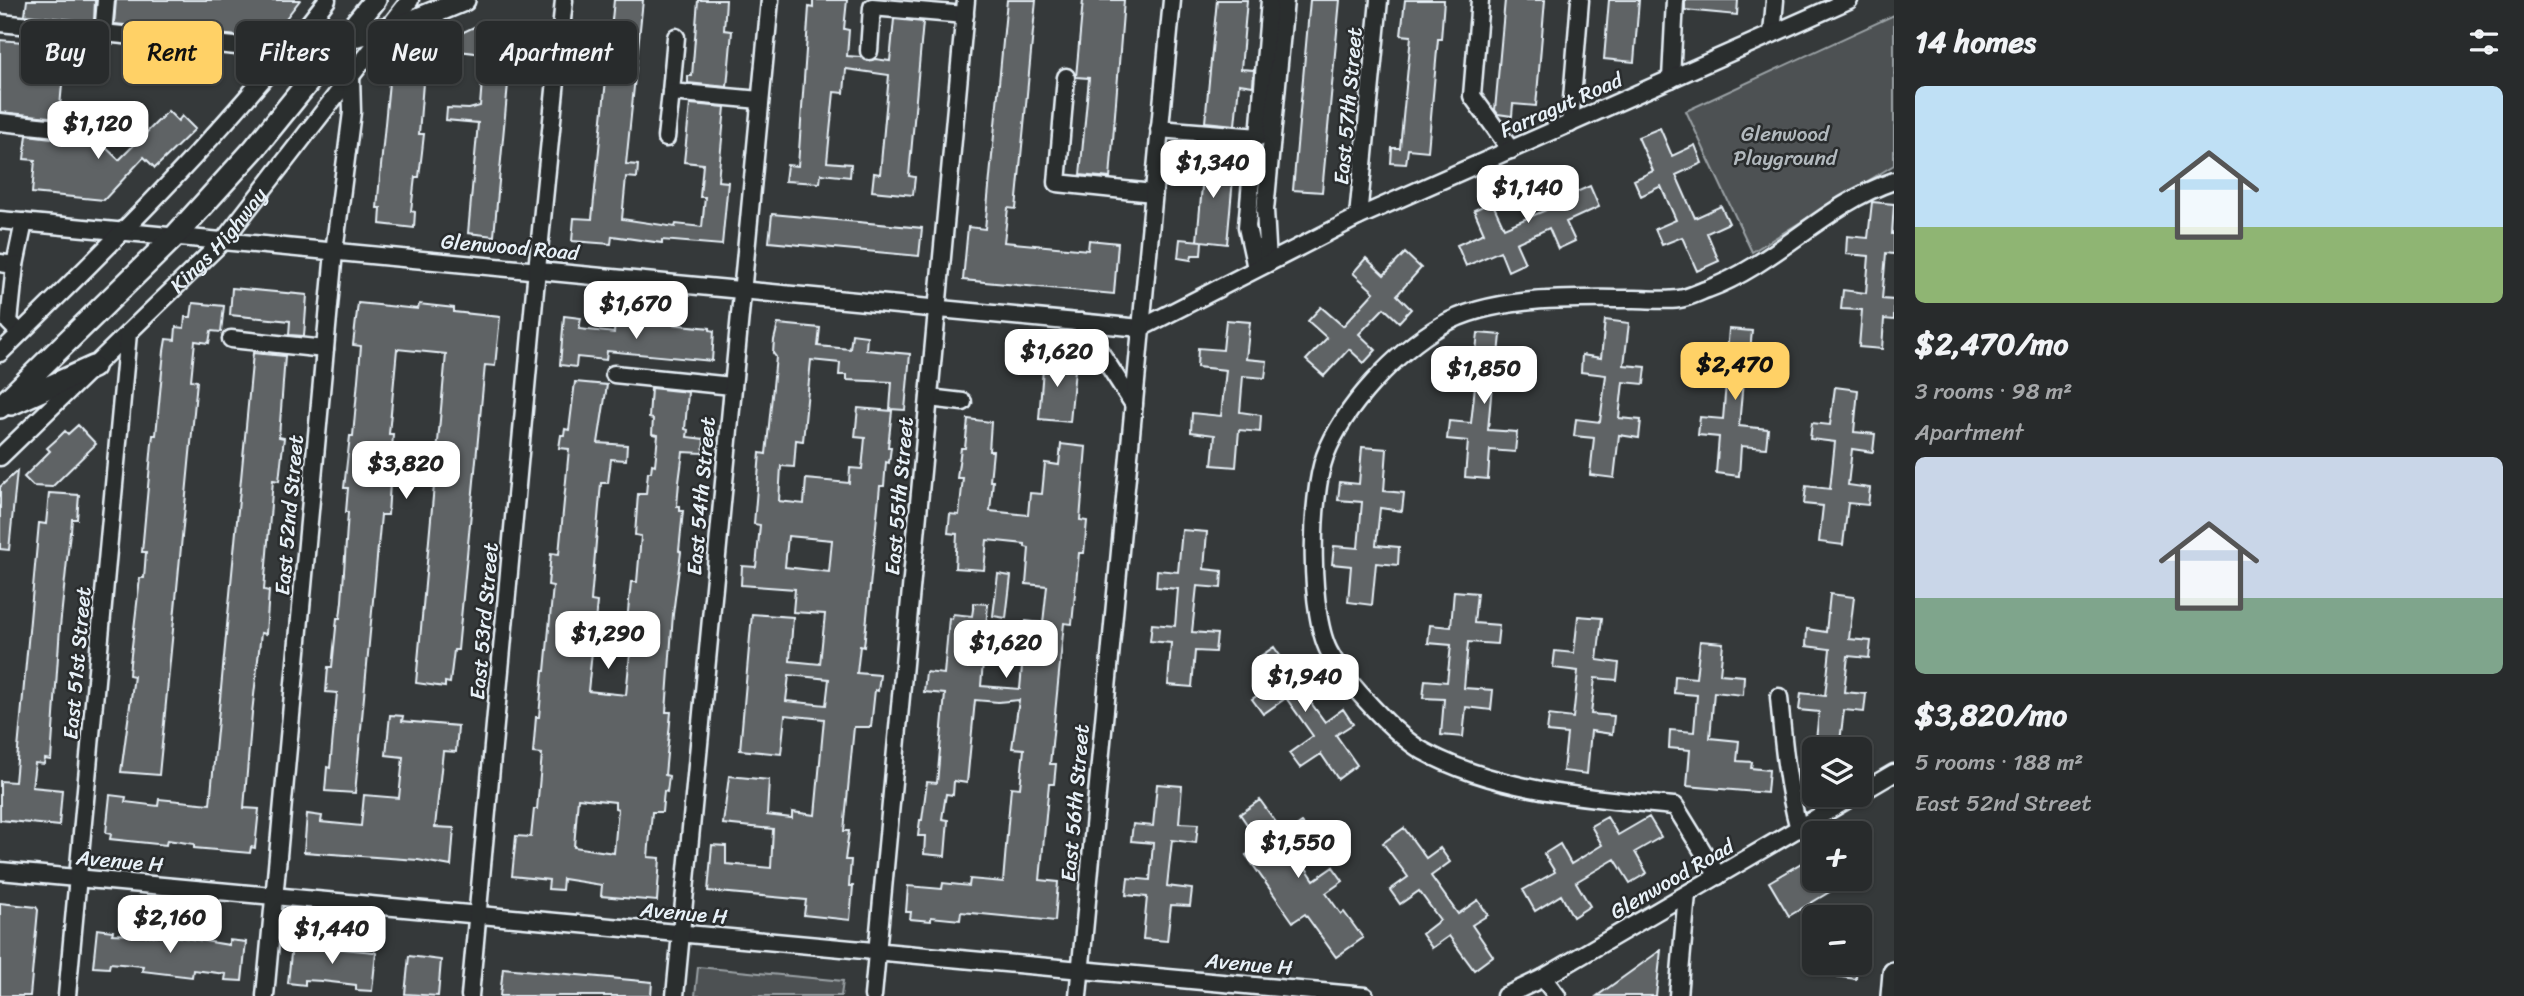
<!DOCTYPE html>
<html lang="en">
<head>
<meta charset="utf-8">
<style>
	body { margin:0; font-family:Sriracha,sans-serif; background:#303334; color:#f1f3f6; height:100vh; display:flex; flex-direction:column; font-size:26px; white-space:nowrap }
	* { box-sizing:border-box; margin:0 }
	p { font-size:23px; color:#a5a7a9 }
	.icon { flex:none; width:38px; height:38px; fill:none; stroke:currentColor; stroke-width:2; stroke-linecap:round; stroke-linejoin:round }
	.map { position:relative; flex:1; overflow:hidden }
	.details { display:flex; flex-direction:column; background:#282b2c; width:630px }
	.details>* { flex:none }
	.guide { position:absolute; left:21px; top:21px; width:665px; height:63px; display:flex; gap:14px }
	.fabs { position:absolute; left:1802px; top:737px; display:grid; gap:14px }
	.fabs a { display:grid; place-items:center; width:70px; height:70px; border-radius:10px; background:#282b2c; box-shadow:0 2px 5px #0004,0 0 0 2px #444748; font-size:35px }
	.price { position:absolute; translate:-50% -60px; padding:0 16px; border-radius:14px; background:#fff; color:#222; font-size:23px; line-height:46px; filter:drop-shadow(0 2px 4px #0008) }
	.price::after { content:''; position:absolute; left:50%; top:42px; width:21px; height:16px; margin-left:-10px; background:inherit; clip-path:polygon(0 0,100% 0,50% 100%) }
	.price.active { background:#ffd166; color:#111 }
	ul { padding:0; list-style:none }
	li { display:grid; align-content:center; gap:14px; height:371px; padding:0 21px }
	li span { display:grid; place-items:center; height:217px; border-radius:10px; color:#555 }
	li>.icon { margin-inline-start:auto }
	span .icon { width:126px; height:126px; fill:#fffc; stroke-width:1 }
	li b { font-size:30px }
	h2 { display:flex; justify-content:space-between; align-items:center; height:84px; padding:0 21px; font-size:30px }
	.chip { padding:0 24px; border-radius:10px; background:#282b2c; box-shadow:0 2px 5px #0004,0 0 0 2px #444748; font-size:24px; line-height:63px }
	.chip.active { background:#ffd166; color:#111 }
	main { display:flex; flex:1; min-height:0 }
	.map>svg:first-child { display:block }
	.green { fill:#4d5152; stroke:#9aa1a5; stroke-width:2 }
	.building { fill:#5f6365; stroke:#e8f1f8; stroke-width:2; fill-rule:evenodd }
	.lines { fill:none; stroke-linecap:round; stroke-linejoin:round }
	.minor-casing { stroke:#e8f1f8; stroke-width:21 }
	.major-casing { stroke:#e8f1f8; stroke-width:26 }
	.minor { stroke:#2a2d2e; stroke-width:16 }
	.major { stroke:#2a2d2e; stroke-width:21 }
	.labels { text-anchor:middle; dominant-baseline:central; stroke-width:5; stroke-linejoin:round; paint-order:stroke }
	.street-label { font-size:21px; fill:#e8f1f8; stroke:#2a2d2e }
	.park-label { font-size:21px; fill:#b2b9be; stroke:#2a2d2e }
</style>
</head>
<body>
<main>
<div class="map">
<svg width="1894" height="996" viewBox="0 0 1894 996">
	<rect width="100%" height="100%" fill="#35393a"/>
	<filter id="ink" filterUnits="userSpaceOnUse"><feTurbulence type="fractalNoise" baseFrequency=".0143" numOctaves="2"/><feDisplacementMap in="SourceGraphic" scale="14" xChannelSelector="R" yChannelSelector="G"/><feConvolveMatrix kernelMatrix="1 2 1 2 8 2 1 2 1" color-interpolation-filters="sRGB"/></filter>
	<g filter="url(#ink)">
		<path class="green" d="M1894,15V165L1752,252L1686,111Z
			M698,967L843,981L841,996H695Z"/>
		<path class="building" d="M27,0H95L94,22L25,15Z
			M116,0H300L270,39L114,24Z
			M614,0H643L626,164L638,165L637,178L626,177L622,219L675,227L676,224L702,227L705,197H700L703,164L684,162L690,104L725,107L718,181L728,182L722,245L662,240V243L612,236L611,244L572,241L574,218L592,219Z
			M698,0H726L724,30L732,31L727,87L688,83V76H692Z
			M813,0H847L844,29L849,30L847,56L861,57L868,61L875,59L890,61L894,19L923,22L909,176L915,177L913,195L872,191L874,173L880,174L889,75L846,69L844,93L834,92L827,162L851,164L850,177L821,174L820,183L785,181L787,165L798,166L809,7L813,8Z
			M1007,0H1036L1016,209L1008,208L1004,242L1088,250L1089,240L1118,243L1114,294L963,280L968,227L985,229Z
			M1083,0H1124L1110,178L1080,175L1089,78L1076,77Z
			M1217,0H1247L1241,69L1254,70L1253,86L1239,84L1235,125L1205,122Z
			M1310,0H1340L1322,192L1293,190Z
			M1405,0H1444L1441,39H1438L1428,151L1408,149L1406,164L1391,163L1392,148H1400L1411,36L1401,35Z
			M1505,0H1545L1536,106L1513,104L1512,116L1498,114L1495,110Z
			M1609,0H1639L1634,62L1604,59Z
			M1685,0H1738L1737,15L1685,10Z
			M476,26L520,30L519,51H511L494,236L468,233L478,123L446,120L447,108L469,109L480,106L484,54L458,51L451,38Z
			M24,36L99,43L66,40L59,118L0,112V40L23,42Z
			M428,52L453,54L451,70L427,68Z
			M397,68L424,70L419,134H424L422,152L419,177H415L411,211L415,212L414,228L380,224L381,208H377L389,82L396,83Z
			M168,111L178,121L182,116L195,129L155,168L144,157L104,200L32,193L35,160L24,159L27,135L102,144L119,160Z
			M1660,128L1672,156L1695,145L1702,163L1676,175L1695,218L1721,206L1729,223L1707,233L1719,261L1697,271L1682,237L1662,245L1655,229L1676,220L1661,186L1641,196L1634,180L1653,171L1638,137Z
			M1206,143L1236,146L1227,244L1202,241L1201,255H1192L1191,260L1178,258L1180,239L1201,241H1197Z
			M1553,175L1563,198L1590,186L1599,207L1566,222L1575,241L1558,249L1549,228L1516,243L1525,263L1508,271L1500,251L1466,266L1457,245L1484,233L1474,210L1492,202L1504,228L1546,210L1534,184Z
			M1872,202L1894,204L1892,234H1894V254L1886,253L1882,299L1894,300V320L1884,319L1882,349L1859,347L1862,310L1841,309L1843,290L1866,293L1869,256L1846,254L1847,236L1868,238Z
			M772,214L922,228L919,256L769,242Z
			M1405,253L1421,268L1397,295L1411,309L1399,322L1384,308L1359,334L1376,350L1364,363L1349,349L1324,376L1306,360L1327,338L1308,321L1321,307L1343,326L1374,292L1353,273L1366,258L1384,275Z
			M232,288L307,295L304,336L289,335L290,321L230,315Z
			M193,303L224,306L221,332L211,331L209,343L195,341L191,380L197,381L159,775L121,772L134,676L129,675L130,663L140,578H144L146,552H142L152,443L153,435H156L164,351L166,339L175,340L176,327L184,328L185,317H191Z
			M358,303L418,309L419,304L454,308V312L500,317L495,366L485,365L458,650H454L450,683L445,682V687L416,683L446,354L397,349L389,434H393L388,515H381L355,793L325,791L327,767L330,768L337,693L326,692L328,667H332L337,618H340L342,601L348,512H346L348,488H344L350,436H353L361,346L353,345Z
			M564,316L581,318L579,329L614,333L615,321L619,322V319L710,328V330L714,331L712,361L607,351L606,360L577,357L576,367L560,365Z
			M1226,320L1250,322L1246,359L1267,361L1265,378L1243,376L1240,412L1261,415L1260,432L1239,430L1236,467L1212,465L1215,435L1191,432L1192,413L1221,416L1226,370L1197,367L1198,348L1223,350Z
			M1605,320L1629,323L1624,365L1646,367L1644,384L1623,382L1619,418L1641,420L1639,438L1619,435L1614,478L1590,475L1594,438L1574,436L1576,419L1600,422L1606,375L1581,372L1582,355L1601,358Z
			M778,324L820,328L818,346L850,349L852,334L867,336L866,350L910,354L905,410L890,409L892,382L847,380V375H839L840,363L811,360L803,441L796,440L794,467L781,466L779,501L804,504L806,479L849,483L850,468L862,469L865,438L855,437L858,408L892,411L888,447H891L889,463L886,462L884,486H880L864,647L860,646L857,673L880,675L878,691L875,690L871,727H854L844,831H849L845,860H851L849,886H853L850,920L804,915L806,900L708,891L712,845L726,846V864L771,868L773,829L723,824L729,776L769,780L767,815L792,818V812L815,815L824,719L785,715L781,754L740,750L752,614L793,617L790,661L820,664L825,614L793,612L795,589L741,585L742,566L756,567L760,525L754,524L760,453L766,454L776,357L773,353L774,340ZM788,536L832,540L829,572L785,567ZM789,675L829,679L826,705L786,701Z
			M1729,329L1752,331L1749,361L1774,363L1772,382L1743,380L1739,426L1768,429L1766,448L1741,446L1739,476L1716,473L1719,437L1698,435L1700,417L1723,419L1726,383L1703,381L1704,363L1726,365Z
			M1478,333L1501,335L1498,365L1523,367L1521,386L1492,384L1488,430L1517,432L1515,452L1490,450L1488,479L1465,477L1468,441L1447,439L1449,421L1471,423L1475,386L1452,384L1453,367L1474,369Z
			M253,353L285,356L279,437L284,438L282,454L279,481L273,480L264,590L269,591L266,634L261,633L252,713L244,808L259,809L255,848L251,847L250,853L194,848V844L167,840L166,845L110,839L111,834L106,833L110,795L126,797L125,802L158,806L159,799L210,804Z
			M1044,356L1076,359L1070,422L1039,419Z
			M575,382L607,385L598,443L627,445L626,460L611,459L608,483H601L591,601L597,602L588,691L626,695L630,654H624L627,621L631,582H637L641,536L635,535L638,494H646L648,472H651L652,464L655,465L658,435L652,434L653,419L649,418L651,388L688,392L685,429L688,430L687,437L704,439L703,453L683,452L679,482L677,506H680V511H683L679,551L681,552L673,614L666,712H671L665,775L669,776L667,792L664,791L662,812H652L648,857L660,858L657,901L601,896L602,885L563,879L562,890L548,889L549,880L512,876L516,836L531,837L534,809H537L542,754L533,753L536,717H539L543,671H545L550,618L553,586L548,585L551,553L559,554L569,449L559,448L561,435H564L565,429L569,430ZM578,798L615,802V808L618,809L614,853L574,847Z
			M1835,387L1858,390L1854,432L1875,434L1873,452L1852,449L1848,485L1870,488L1868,505L1848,503L1843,545L1819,542L1823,506L1804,504L1806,486L1830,489L1835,442L1810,439L1812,423L1830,425Z
			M968,419L991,422L989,451H993L990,481H993L990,511L1028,515L1030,493L1042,494L1045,463L1059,465L1061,444L1086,447L1080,520L1087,521L1084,553H1079L1072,624L1064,623L1050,764H1056L1054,784H1049L1040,880L1058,882L1055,921L961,912L960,920L931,917V921L910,919L911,912H906L908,886L942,889L943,883L969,886L970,879L1003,882L1011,787L1020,788L1024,749L1012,748L1019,700L998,702L975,700L967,783L954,781L953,795L946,794L942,819L948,820L945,856L924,854L925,836H918L920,820H922L927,782L937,783L945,694L924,692L926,672L944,674L949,618L952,619L953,614L972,616L974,603L988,604L981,686L1020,689L1026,621L1043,623L1047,586L1026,584L1029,548L1025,547V544L987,540L984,570L955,568L957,534L948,533L950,514L959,515L963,478H957L961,448H965Z
			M78,425L96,444L52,487L33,486L24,477L50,451L47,448L57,439L65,431L68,434Z
			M1362,447L1387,449L1384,491L1404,493L1402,511L1380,508L1376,545L1399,547L1398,565L1376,563L1372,605L1348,602L1351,566L1332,564L1334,546L1358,548L1362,502L1338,500L1340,482L1359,484Z
			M17,471L9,550L0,549V487Z
			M49,493L79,495L77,519H72L71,532H70L60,627L51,760L45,759L44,764L35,763L32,787L62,790L59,826L0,820V781L15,782L39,523L46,524Z
			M1182,530L1207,532L1204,569L1222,571L1221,588L1197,586L1192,632L1217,634L1215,652L1195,651L1192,687L1168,685L1171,643L1150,641L1152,624L1175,626L1178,589L1156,587L1157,570L1178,572Z
			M998,574L1011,576L1006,618L993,616Z
			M1454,591L1477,593L1474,623L1499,625L1497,644L1468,642L1464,688L1493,690L1491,710L1466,707L1463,737L1441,735L1444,699L1423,698L1425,680L1447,682L1451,645L1428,643L1430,625L1451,627Z
			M1830,594L1854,597L1849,639L1871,641L1869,658L1848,656L1844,692L1866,694L1864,712L1844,710L1839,749H1815L1819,712L1799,710L1801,693L1825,696L1830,649L1806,646L1807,629L1826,632Z
			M1578,616L1602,618L1597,660L1619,663L1617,680L1595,678L1591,714L1614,716L1612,734L1591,731L1587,774L1563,771L1567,734L1547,732L1549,715L1573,718L1578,671L1553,668L1555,651L1574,653Z
			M1700,641L1723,643L1720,674L1744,676L1743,695L1714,692L1710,738L1739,741L1737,761L1752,762L1751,768L1769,770L1767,793L1687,786L1690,750L1669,748L1670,730L1694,732L1697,695L1674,693L1675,676L1696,678Z
			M1274,647L1295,677L1312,665L1322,679L1303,692L1325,722L1343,709L1353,724L1336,735L1357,765L1338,779L1321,754L1300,768L1289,753L1313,736L1286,698L1263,714L1252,699L1272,686L1255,660Z
			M390,715L403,716L402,721L458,726L456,752L443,751L435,827L454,828L451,866L418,860L304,852L307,814L322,816L321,822L361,826L364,795L399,798L403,757L386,755Z
			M1157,784L1182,786L1179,823L1198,824L1196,843L1172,840L1167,886L1192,889L1190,906L1171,905L1167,941L1143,939L1147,897L1126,895L1128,878L1150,880L1153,843L1131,841L1133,824L1153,826Z
			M1260,800L1285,835L1302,823L1312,837L1294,850L1314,880L1333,867L1343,881L1326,893L1341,914L1344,912L1363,938L1336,957L1305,914L1293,922L1246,855L1261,845L1240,814Z
			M1607,817L1618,835L1649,817L1661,837L1635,852L1647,873L1630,883L1615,859L1576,882L1590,906L1573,917L1561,895L1535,911L1523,890L1555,872L1544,854L1560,844L1571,864L1602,845L1591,826Z
			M1404,828L1426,858L1440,848L1450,862L1431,876L1458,914L1478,900L1488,915L1472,925L1493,956L1474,970L1449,936L1432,948L1422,934L1440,920L1419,891L1400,904L1390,890L1408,877L1383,843Z
			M1815,855V878H1853L1789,916L1769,882Z
			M0,903L36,907L38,910L30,996H0Z
			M97,929L113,931L112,934L180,937L229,945V940L246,942L242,981L225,980L226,974L210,972L193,970L192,977L142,971L143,966L110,963L109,968L93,967Z
			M292,944L374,952L376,953L372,991L356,990V985L322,981L305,980V985L288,983Z
			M1661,950L1656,996H1597Z
			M409,956L441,960L438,996L405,994Z
			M1833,962H1857L1856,979L1832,976Z
			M503,968L652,982L651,996H500Z"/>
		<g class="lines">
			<g class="minor-casing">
				<g id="minor">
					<path d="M1480,0L1472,96L1511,150"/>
					<path d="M0,23L288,51L320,68"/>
					<path d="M103,34L106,0"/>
					<path d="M1772,34L1775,0"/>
					<path d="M676,37L671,92L760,100"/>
					<path d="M869,51L872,7L965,15"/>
					<path d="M1066,77L1057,183L1153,193"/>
					<path d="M1671,79L1675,0"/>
					<path d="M0,122L115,134"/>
					<path d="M1570,124L1580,0"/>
					<path d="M1159,129L1259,137L1270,0"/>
					<path d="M666,138L671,92"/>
					<path d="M1253,158L1247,227L1256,268"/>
					<path d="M1358,217L1379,0"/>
					<path d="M0,220L1141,328"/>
					<path d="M0,263L15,265L24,222"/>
					<path d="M1268,263L1265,210L1285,0"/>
					<path d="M15,265L9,322L20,333"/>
					<path d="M1081,322L1134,405"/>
					<path d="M1141,328L1358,217L1849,0"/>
					<path d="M231,339L325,349"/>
					<path d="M0,353C115,241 229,128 327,0"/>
					<path d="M614,374L732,386"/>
					<path d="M929,398L963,402"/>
					<path id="s1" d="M0,457L223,241L410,0"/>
					<path d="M1779,697C1783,742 1787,786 1799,829"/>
					<path d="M1860,793L1894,773"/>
					<path d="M0,871L1365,996"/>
					<path d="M1718,876L1675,806C1594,799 1495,791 1423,751C1396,736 1346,682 1331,655C1308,618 1310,496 1325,456C1344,406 1396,352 1442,325C1493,295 1576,299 1634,299C1648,299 1664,301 1679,299C1688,298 1699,292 1708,289C1776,264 1825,204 1894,181"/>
					<path d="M1543,978L1557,996"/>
					<path d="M67,996L128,333"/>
					<path d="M265,996L334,252L352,112L351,76L345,38"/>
					<path d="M470,996L535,290L564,0"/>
					<path d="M675,996L770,0"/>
					<path d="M873,996L966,0"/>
					<path d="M1078,996L1172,0"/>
					<path d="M1505,996L1543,978L1857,794"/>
					<path d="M1678,996L1687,894"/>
				</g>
			</g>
			<g class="major-casing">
				<path id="major" d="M345,38L406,24L464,0
					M11,404L93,367
					M0,407L175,236L254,149L375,0
					M1892,996L1894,973"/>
			</g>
			<use href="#minor" class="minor"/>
			<use href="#major" class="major"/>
		</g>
	</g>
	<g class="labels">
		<g class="street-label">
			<text transform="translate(1561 105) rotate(-24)">Farragut Road</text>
			<text transform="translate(1348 106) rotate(-85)">East 57th Street</text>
			<text stroke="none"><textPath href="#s1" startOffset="308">Kings Highway</textPath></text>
			<text transform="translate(510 247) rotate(5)">Glenwood Road</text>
			<text transform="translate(701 496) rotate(-85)">East 54th Street</text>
			<text transform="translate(899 496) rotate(-85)">East 55th Street</text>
			<text transform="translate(289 515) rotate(-85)">East 52nd Street</text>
			<text transform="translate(484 621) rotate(-85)">East 53rd Street</text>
			<text transform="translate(77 663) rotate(-85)">East 51st Street</text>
			<text transform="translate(1075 803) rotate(-85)">East 56th Street</text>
			<text transform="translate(120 861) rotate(5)">Avenue H</text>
			<text transform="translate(1672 879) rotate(-30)">Glenwood Road</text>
			<text transform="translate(684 913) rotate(5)">Avenue H</text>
			<text transform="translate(1249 964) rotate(5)">Avenue H</text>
		</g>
		<g class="park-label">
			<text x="1785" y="134">Glenwood<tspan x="1785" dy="24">Playground</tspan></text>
		</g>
	</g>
</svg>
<div class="fabs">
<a><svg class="icon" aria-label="layers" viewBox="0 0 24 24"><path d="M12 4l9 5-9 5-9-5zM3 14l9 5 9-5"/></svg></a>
<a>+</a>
<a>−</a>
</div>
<b class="price" style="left:98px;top:161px">$1,120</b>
<b class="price" style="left:1213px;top:200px">$1,340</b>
<b class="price" style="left:1528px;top:225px">$1,140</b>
<b class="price" style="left:636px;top:341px">$1,670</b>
<b class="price" style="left:1057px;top:389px">$1,620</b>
<b class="price active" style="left:1735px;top:402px">$2,470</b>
<b class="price" style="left:1484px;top:406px">$1,850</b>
<b class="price" style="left:406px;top:501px">$3,820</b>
<b class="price" style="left:608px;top:671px">$1,290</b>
<b class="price" style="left:1006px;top:680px">$1,620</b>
<b class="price" style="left:1305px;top:714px">$1,940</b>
<b class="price" style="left:1298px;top:880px">$1,550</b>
<b class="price" style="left:170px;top:955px">$2,160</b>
<b class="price" style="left:332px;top:966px">$1,440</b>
<div class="guide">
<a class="chip">Buy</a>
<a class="chip active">Rent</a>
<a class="chip">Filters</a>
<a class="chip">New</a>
<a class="chip">Apartment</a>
</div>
</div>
<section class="details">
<h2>14 homes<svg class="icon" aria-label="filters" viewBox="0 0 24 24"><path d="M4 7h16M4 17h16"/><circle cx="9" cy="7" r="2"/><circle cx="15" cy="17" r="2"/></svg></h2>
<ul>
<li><span style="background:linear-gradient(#bfe0f5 65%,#8fb573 0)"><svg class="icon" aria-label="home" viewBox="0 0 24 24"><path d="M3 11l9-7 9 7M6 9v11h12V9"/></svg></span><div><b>$2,470/mo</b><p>3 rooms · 98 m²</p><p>Apartment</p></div></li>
<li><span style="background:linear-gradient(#c9d6e8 65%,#7fa58c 0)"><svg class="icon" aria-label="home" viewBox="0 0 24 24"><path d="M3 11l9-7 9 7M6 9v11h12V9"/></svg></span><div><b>$3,820/mo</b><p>5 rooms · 188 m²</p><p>East 52nd Street</p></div></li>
</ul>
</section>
</main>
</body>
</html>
